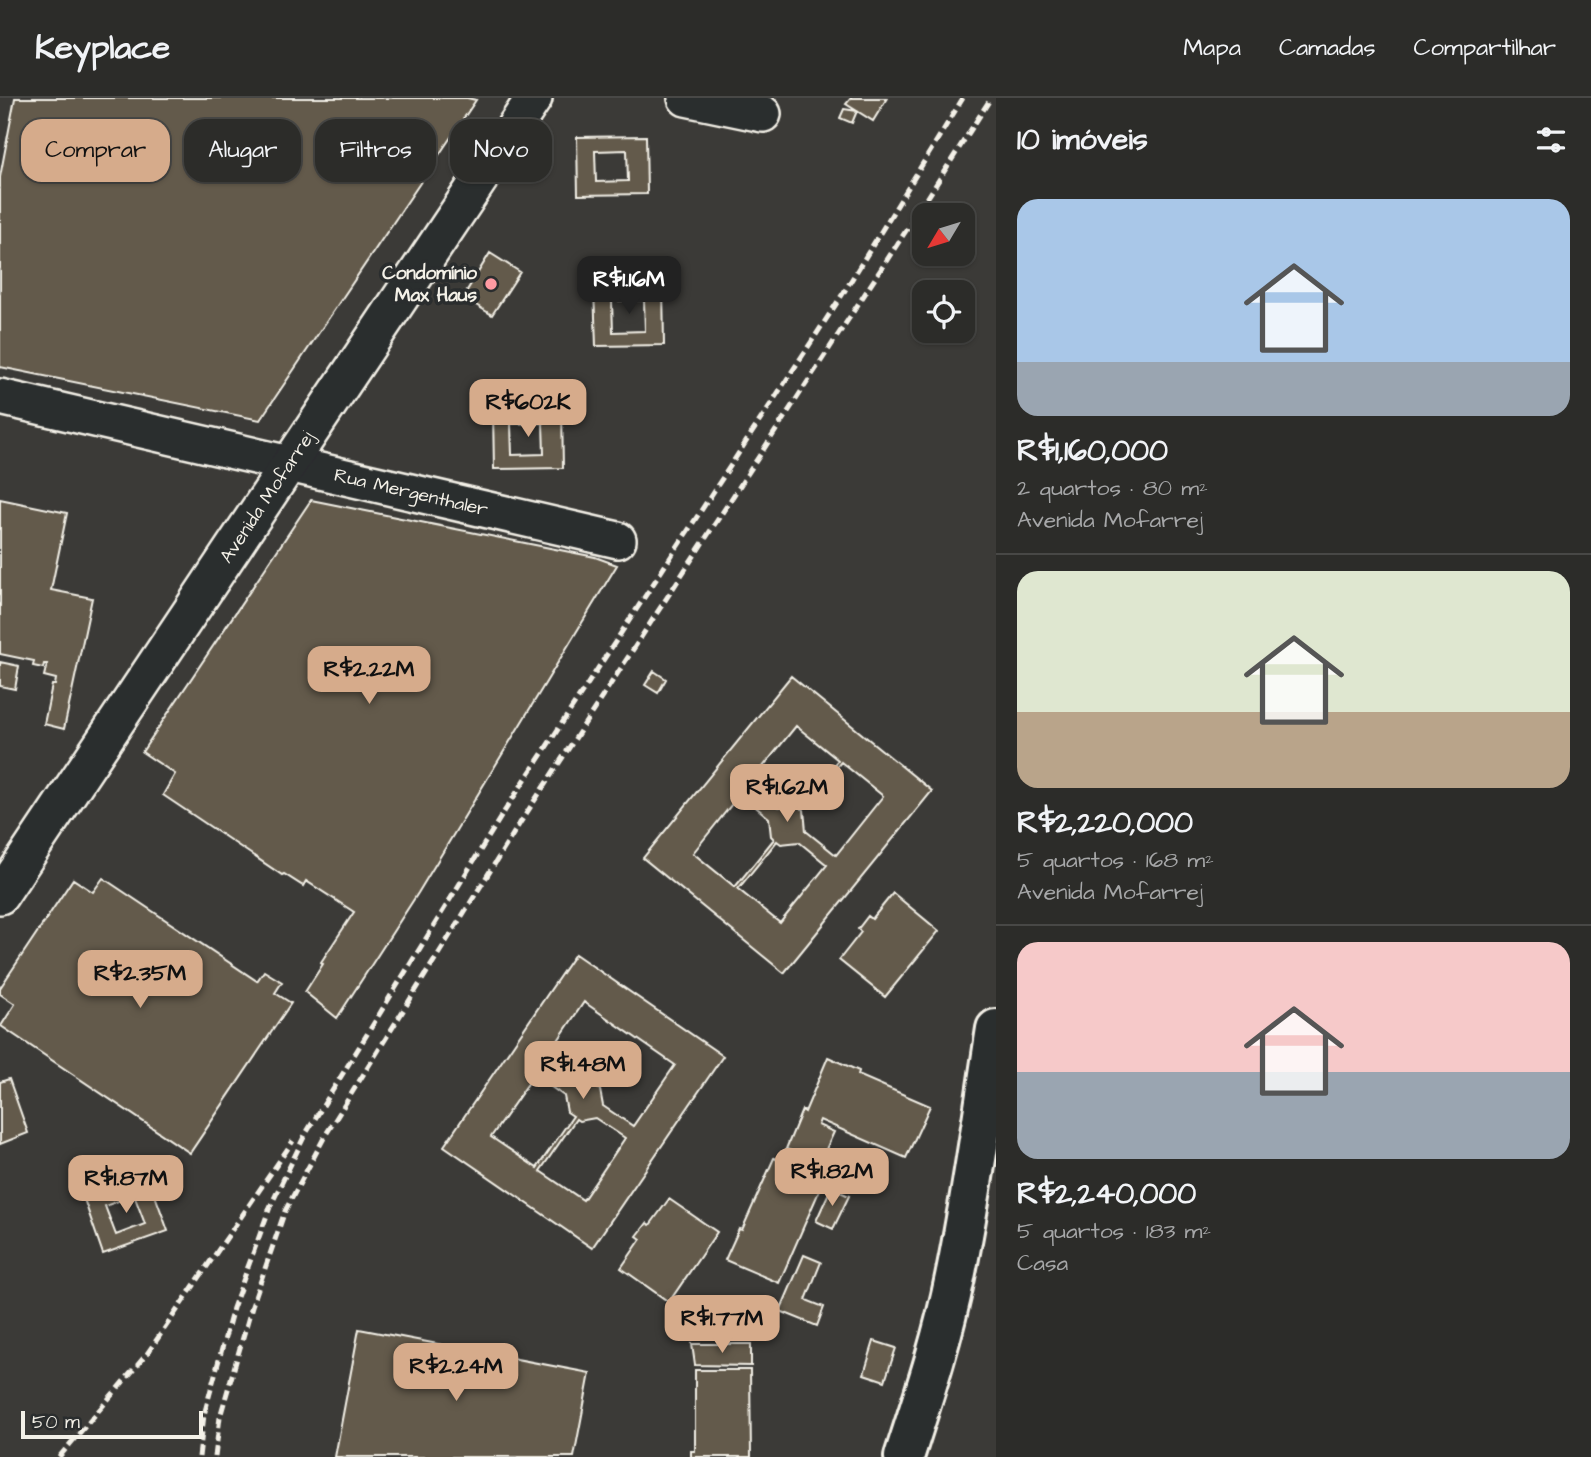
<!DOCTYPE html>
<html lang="pt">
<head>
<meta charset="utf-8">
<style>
	body { margin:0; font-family:"Architects Daughter",sans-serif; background:#343431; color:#f1f3f6; height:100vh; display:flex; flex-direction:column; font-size:26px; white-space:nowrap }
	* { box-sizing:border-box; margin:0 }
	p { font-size:23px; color:#a6a7a8 }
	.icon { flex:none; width:38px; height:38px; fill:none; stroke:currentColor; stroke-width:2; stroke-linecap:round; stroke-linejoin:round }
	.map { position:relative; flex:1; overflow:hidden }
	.sheet { display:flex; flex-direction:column; background:#2c2c29; width:595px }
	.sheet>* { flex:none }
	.hud { position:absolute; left:21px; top:21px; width:665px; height:63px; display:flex; gap:14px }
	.needle { width:46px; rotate:232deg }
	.buttons { position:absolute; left:912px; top:105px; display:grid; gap:14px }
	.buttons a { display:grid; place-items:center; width:63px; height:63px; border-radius:14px; background:#2c2c29; box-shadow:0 2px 5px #0004,0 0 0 2px #484846; font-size:35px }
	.scale { position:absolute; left:21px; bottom:18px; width:182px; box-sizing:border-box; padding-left:7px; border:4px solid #f4f1e8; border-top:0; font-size:19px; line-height:24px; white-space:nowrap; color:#f4f1e8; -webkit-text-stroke:5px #2a2d2e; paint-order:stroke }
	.price { position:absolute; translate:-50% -60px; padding:0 16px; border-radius:14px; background:#d6ab8b; color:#111; font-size:23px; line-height:46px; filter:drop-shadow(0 2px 4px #0008) }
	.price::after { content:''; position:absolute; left:50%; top:42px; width:21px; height:16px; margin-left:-10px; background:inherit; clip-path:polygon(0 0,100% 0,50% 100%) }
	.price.selected { background:#222; color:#fff }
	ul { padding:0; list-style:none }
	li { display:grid; align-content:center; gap:14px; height:371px; padding:0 21px }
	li+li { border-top:2px solid #484846 }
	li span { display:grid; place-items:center; height:217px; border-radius:21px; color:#555 }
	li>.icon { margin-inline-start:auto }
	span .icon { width:126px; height:126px; fill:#fffc; stroke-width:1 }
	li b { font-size:30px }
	h2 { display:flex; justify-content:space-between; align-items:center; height:84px; padding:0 21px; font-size:30px }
	.chip { padding:0 24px; border-radius:21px; background:#2c2c29; box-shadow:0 2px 5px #0004,0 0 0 2px #484846; font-size:24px; line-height:63px }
	.chip.selected { background:#d6ab8b; color:#111 }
	header { display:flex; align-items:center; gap:42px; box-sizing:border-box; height:98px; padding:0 35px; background:#2c2c29; border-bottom:2px solid #484846 }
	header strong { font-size:33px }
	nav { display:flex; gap:38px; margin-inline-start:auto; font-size:24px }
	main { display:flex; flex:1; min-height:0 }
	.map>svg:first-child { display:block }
	.building { fill:#635a4b; stroke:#f4f1e8; stroke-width:2; fill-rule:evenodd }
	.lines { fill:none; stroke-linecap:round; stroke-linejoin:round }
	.minor-casing { stroke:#f4f1e8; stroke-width:40 }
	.highway-casing { stroke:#f4f1e8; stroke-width:44 }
	.minor { stroke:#2a2d2e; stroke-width:35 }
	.highway { stroke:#2a2d2e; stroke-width:38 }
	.rail { stroke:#f4f1e8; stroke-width:5; stroke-dasharray:10 5; stroke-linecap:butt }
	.poi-dot { fill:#ff9aa2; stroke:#2a2d2e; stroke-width:2.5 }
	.labels { text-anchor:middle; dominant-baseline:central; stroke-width:7; stroke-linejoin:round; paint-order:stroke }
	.poi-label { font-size:19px; font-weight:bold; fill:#f4f1e8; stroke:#2a2d2e; text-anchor:end }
	.street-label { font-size:19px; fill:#f4f1e8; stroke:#2a2d2e }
</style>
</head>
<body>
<header>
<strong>Keyplace</strong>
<nav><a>Mapa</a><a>Camadas</a><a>Compartilhar</a></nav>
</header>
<main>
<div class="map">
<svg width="996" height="1359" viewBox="0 0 996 1359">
	<rect width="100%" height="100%" fill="#3b3a37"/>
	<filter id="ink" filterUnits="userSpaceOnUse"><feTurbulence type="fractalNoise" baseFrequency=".0143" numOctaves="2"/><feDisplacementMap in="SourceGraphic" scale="14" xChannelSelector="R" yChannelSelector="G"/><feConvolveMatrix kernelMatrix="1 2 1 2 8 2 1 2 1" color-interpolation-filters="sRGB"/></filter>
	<g filter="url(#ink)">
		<path class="building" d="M15,0H467L476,2L260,322L0,269V79Z
			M851,0H887L873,23L846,6Z
			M844,11L857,13L852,25L840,20Z
			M646,38L647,96L578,97L577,39Z
			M627,52L628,83L596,84L595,53Z
			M490,155L520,174L492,217L463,199Z
			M663,188L664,247L596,248L594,190Z
			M644,202L645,233L613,234L612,203Z
			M562,311L563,370L494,371L493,313Z
			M543,325L544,356L512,357L511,326Z
			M0,401L67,415L51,492L92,500L64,631L44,626L52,587H55L56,581L44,578L47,566H44L43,570L33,568L34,563L0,556Z
			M311,402L595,459L617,467L418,795L337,920L305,894L323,866L321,864L354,814L306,783L303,788L284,776L282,777L163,697L175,676L142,654Z
			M0,564L19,568L15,591L0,588Z
			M654,573L666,581L658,595L645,587Z
			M791,578L932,693L784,875L643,760ZM796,628L838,662L799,709L797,707L778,709L749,686ZM841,664L883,698L836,757L806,733L804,712L802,711ZM740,696L769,720L771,738L774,741L735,789L693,755ZM777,743L781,746L799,744L827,767L780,825L738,791Z
			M103,780L257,883L264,873L282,884L275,895L291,905L190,1055L1,928L15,906L0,896V890L73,781L93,794Z
			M893,795L939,833L885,899L839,862L861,834L858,831L868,818L872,821Z
			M575,856L723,958L592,1150L444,1048ZM584,904L675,967L633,1028L603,1008L600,992L588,984L572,987L542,966ZM534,977L564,998L567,1014L573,1018L537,1070L491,1039ZM595,1020L625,1040L583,1102L540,1073L576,1021L579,1023Z
			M828,959L859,973L858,977L930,1008L906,1060L820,1022L818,1027L834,1034L817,1071L801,1064L804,1058L786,1051L802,1012L805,1014Z
			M9,981L28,1035L0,1046V984Z
			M774,1060L824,1082L779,1185L725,1162L739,1131L742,1132Z
			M148,1078L168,1133L103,1156L84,1101Z
			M831,1090L849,1098L833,1131L816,1123Z
			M134,1097L145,1126L116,1137L105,1108Z
			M669,1101L717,1134L669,1204L621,1170L641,1141L637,1138L647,1125L650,1127Z
			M804,1157L821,1164L806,1202L824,1209L817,1228L780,1213Z
			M359,1231L590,1275L574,1359H335Z
			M874,1243L896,1250L885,1283L864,1276Z
			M692,1246H751V1268L695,1267Z
			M695,1272H750L751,1359H691V1353H695Z"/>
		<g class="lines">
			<g class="minor-casing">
				<g id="minor">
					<path d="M686,0L763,16"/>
					<path id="s1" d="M0,299L618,442"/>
					<path id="s2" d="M0,798L534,0"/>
				</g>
			</g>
			<g class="highway-casing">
				<path id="highway" d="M904,1359C923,1300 943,1240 955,1179C972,1097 983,1014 996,931"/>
			</g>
			<use href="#minor" class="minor"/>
			<use href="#highway" class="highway"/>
			<path class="rail" d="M59,1359L147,1256L293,1043
				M199,1359L204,1317L233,1210L270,1109L305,1037L502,717L844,194L963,0
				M215,1359L220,1319L252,1208L285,1113L325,1038L520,725L928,99L991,0"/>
		</g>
	</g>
	<circle class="poi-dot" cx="491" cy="186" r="7"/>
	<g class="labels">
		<g class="poi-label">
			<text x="477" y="175">Condomínio<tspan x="477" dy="22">Max Haus</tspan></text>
		</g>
		<g class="street-label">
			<text stroke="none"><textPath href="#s1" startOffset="422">Rua Mergenthaler</textPath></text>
			<text stroke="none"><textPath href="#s2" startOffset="480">Avenida Mofarrej</textPath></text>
		</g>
	</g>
</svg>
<div class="buttons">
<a><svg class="needle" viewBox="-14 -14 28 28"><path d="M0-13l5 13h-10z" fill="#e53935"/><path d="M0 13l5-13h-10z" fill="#a6a7a8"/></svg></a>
<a><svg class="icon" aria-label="locate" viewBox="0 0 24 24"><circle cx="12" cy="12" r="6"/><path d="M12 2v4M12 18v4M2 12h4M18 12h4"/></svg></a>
</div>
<div class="scale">50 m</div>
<b class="price selected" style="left:629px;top:218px">R$1.16M</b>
<b class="price" style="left:528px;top:341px">R$602K</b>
<b class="price" style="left:369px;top:608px">R$2.22M</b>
<b class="price" style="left:787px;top:726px">R$1.62M</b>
<b class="price" style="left:140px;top:912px">R$2.35M</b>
<b class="price" style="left:583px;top:1003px">R$1.48M</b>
<b class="price" style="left:832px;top:1110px">R$1.82M</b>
<b class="price" style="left:126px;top:1117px">R$1.87M</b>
<b class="price" style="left:722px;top:1257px">R$1.77M</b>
<b class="price" style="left:456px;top:1305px">R$2.24M</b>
<div class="hud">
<a class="chip selected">Comprar</a>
<a class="chip">Alugar</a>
<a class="chip">Filtros</a>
<a class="chip">Novo</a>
</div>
</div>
<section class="sheet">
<h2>10 imóveis<svg class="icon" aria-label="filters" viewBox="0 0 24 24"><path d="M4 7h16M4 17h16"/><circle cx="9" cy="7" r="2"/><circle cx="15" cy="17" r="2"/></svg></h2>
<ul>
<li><span style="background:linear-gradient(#a9c7e8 75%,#9aa5b1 0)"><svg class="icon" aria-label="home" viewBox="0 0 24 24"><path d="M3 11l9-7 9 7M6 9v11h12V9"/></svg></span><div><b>R$1,160,000</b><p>2 quartos · 80 m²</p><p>Avenida Mofarrej</p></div></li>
<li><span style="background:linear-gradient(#dfe7d0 65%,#b9a48a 0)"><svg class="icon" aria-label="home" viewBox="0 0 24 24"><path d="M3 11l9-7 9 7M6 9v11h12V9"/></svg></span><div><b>R$2,220,000</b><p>5 quartos · 168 m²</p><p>Avenida Mofarrej</p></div></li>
<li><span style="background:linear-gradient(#f6c9c9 60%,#9aa5b1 0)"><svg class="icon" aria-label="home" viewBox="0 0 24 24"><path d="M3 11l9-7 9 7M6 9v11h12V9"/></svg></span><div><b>R$2,240,000</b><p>5 quartos · 183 m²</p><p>Casa</p></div></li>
</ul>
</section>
</main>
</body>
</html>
